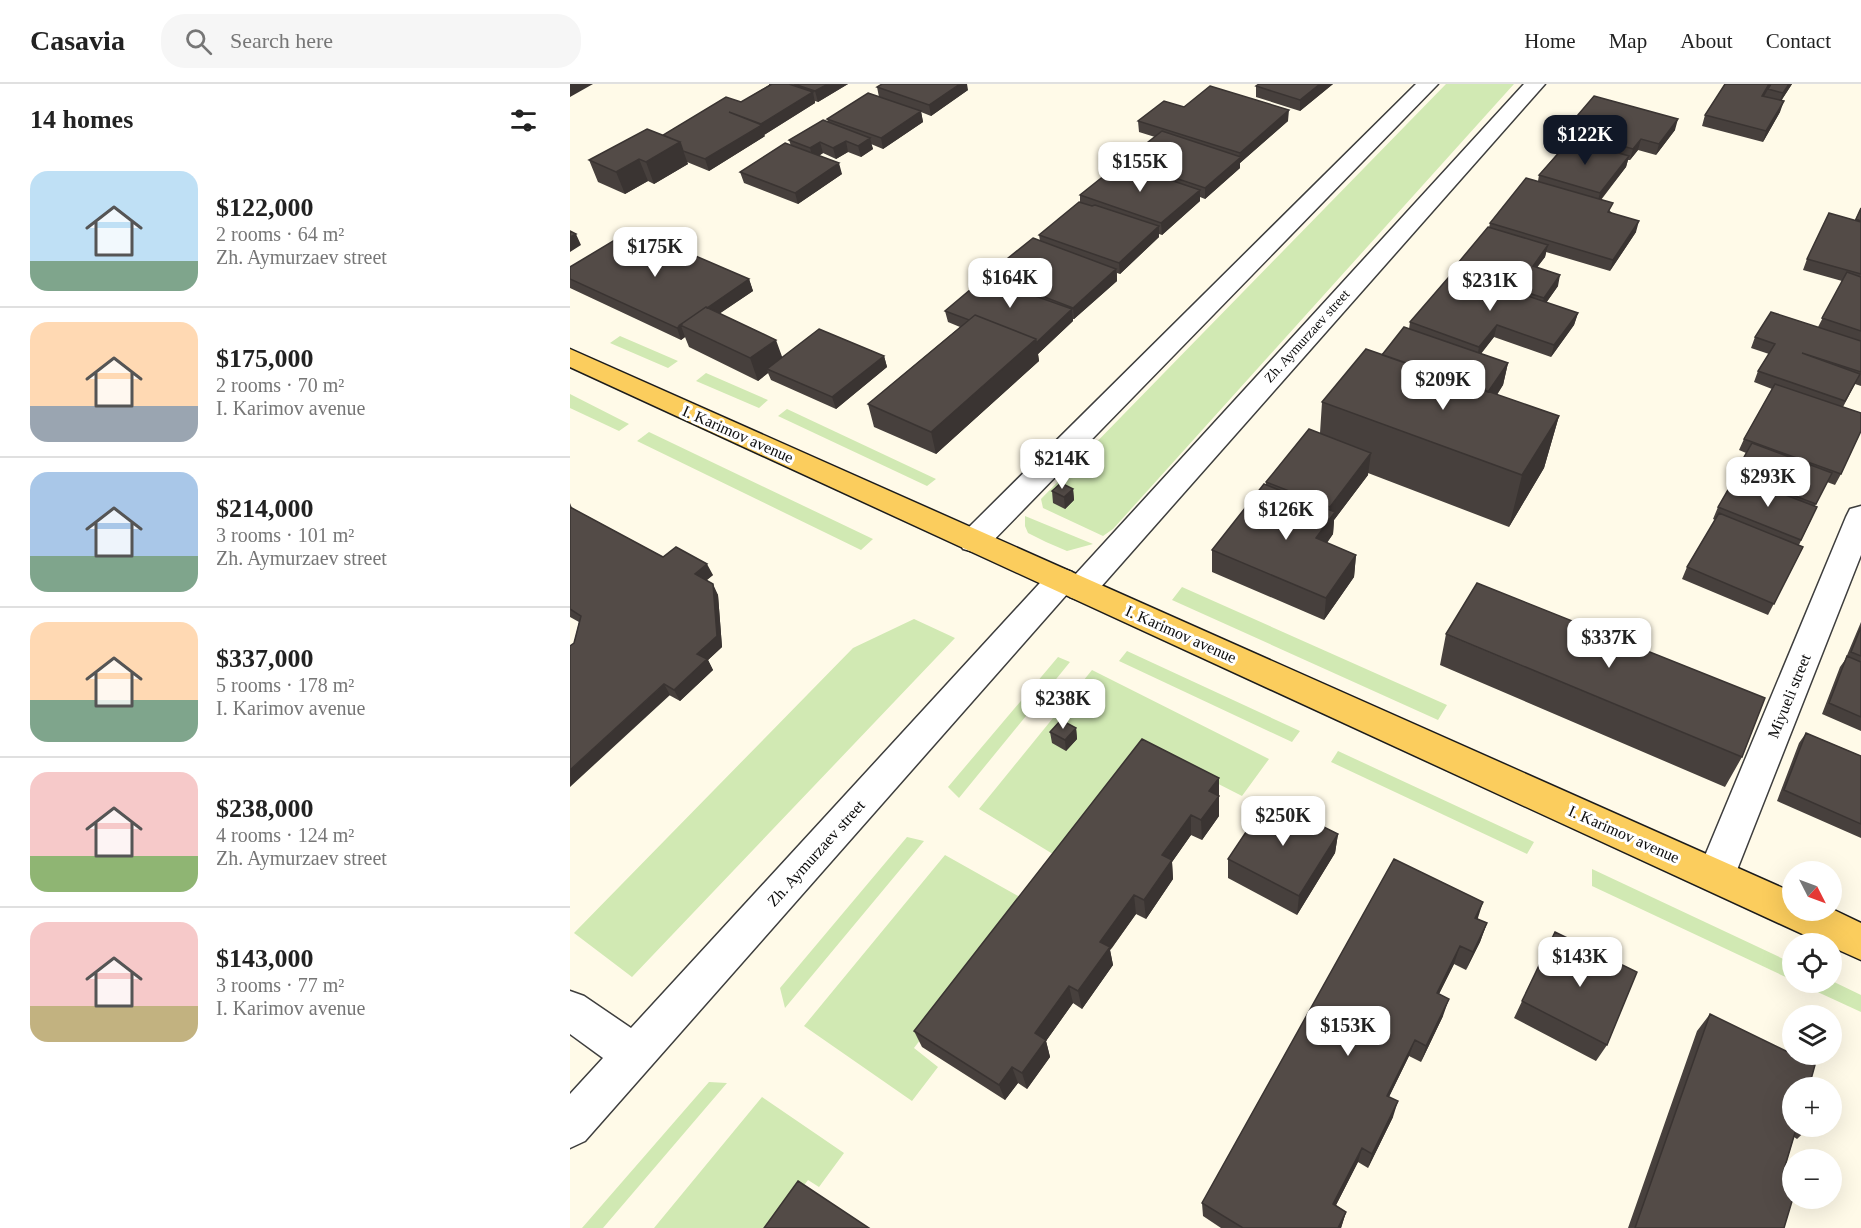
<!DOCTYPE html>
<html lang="en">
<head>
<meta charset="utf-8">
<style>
	body { margin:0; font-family:"Times New Roman",serif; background:#f6f6f6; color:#222; height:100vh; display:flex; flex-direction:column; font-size:22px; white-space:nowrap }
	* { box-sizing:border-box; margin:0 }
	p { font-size:20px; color:#767676 }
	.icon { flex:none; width:33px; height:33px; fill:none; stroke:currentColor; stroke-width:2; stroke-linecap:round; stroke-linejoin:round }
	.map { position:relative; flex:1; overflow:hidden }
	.details { display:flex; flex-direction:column; background:#fff; width:570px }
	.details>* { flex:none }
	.needle { width:39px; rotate:132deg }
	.controls { position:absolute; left:1212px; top:777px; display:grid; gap:12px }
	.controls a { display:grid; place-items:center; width:60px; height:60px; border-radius:50%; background:#fff; box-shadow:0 6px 24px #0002; font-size:30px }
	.price { position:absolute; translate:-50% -51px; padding:0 14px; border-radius:12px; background:#fff; color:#222; font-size:20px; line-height:39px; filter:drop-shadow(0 2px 3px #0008) }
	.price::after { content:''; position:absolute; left:50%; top:36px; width:18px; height:14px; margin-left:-9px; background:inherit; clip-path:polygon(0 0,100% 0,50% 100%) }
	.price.active { background:#111827; color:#fff }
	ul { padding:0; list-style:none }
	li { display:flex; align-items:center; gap:18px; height:150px; padding:0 30px }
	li+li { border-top:2px solid #e0e0e0 }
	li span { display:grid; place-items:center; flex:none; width:168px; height:120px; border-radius:18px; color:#555 }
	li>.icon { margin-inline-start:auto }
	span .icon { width:72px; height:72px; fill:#fffc; stroke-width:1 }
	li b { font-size:26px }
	h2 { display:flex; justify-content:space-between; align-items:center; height:72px; padding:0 30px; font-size:26px }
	header { display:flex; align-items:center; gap:36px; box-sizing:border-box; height:84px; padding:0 30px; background:#fff; border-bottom:2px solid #e0e0e0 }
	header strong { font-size:28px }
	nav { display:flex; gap:33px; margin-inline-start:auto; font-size:21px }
	.search { width:420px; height:54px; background:#f6f6f6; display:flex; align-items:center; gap:15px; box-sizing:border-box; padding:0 21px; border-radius:24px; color:#767676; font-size:22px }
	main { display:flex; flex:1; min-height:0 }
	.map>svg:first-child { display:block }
	.green { fill:#d1e9b3 }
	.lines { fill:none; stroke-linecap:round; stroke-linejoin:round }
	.minor-casing { stroke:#3e3e3e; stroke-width:3 }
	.major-casing { stroke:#1c1c1c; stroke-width:3 }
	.minor { fill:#fff; fill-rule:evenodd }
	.major { fill:#fbcd5d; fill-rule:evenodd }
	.wall { fill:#47403d }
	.shaded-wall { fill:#3a3432 }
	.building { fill:#534b47; stroke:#3a3432; stroke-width:1.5 }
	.labels { text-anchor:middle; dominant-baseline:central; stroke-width:6; stroke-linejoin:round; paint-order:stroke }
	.far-street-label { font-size:14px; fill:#0b0b0b; stroke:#fff }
	.street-label { font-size:16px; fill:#0b0b0b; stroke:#fff }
</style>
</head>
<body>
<header>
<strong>Casavia</strong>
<div class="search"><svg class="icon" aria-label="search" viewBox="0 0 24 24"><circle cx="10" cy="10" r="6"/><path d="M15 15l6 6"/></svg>Search here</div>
<nav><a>Home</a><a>Map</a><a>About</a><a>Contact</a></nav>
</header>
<main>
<section class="details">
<h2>14 homes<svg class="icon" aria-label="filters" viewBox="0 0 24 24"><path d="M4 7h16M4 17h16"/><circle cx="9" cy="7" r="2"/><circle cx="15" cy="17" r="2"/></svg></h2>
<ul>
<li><span style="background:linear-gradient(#bfe0f5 75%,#7fa58c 0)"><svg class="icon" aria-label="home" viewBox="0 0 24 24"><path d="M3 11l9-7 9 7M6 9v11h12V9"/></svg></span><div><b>$122,000</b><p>2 rooms · 64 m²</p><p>Zh. Aymurzaev street</p></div></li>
<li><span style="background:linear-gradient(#ffd9b3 70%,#9aa5b1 0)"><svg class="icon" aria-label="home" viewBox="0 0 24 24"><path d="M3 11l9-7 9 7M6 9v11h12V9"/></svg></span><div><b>$175,000</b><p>2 rooms · 70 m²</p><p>I. Karimov avenue</p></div></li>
<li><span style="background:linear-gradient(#a9c7e8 70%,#7fa58c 0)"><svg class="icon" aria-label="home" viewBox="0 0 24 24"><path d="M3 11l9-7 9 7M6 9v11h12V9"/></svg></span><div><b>$214,000</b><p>3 rooms · 101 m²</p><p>Zh. Aymurzaev street</p></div></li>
<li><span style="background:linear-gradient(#ffd9b3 65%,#7fa58c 0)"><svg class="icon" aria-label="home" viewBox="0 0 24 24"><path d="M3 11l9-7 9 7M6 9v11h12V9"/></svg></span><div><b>$337,000</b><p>5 rooms · 178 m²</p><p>I. Karimov avenue</p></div></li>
<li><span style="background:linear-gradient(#f6c9c9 70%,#8fb573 0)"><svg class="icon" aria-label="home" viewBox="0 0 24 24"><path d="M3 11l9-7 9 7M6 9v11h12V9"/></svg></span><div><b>$238,000</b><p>4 rooms · 124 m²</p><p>Zh. Aymurzaev street</p></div></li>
<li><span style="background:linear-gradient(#f6c9c9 70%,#c2b280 0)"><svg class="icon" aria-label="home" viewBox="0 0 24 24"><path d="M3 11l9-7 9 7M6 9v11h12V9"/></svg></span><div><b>$143,000</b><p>3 rooms · 77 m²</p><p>I. Karimov avenue</p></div></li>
</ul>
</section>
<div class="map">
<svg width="1291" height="1144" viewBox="0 0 1291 1144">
	<rect width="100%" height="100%" fill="#fffae8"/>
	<path class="green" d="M876,0H944L543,445L533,452L473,424L471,415Z
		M50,252L108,277L98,284L40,259Z
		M136,289L198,316L189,324L126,297Z
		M0,310L59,340L49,347L0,324Z
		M217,325L366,395L357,402L208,332Z
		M79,348L303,455L291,466L67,357Z
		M455,432L523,460L497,467L476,458L458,449L455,442Z
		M612,503L877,621L868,636L602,516Z
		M344,535L385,554L62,893L4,849L283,564Z
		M557,567L730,647L722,658L549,577Z
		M488,573L500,578L389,714L378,703Z
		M522,586L699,675L672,712L576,663L491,775L409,725Z
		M768,667L964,758L957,770L761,678Z
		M337,753L354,757L215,924L210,904Z
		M375,771L457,817L344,964L368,983L342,1017L234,942Z
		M1022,785L1222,879V896L1022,802Z
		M1262,897L1291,911V928L1228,899Z
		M139,998L157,999L33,1144H12Z
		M192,1013L274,1069L249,1103L238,1096L202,1144H84Z"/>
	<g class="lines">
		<g class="minor-casing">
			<path id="minor" d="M846,0H868L415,465L404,468L393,465L389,457L393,449Z
				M954,0H975L522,513L511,517L500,513L498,509L15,1057L0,1064V1010L33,974L0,950V907L14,912L61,944L480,488L491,484L502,488L504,492Z
				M1291,422V471L1165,791L1159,803L1146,808L1133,803L1127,791L1276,433L1280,425Z"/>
		</g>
		<g class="major-casing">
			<path id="major" d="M0,265L1222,808V826L1262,825L1291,839V876L1262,863V860H1254L0,283Z"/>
		</g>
		<use href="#minor" class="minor"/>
		<use href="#major" class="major"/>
	</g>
	<path class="wall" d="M199,0H278L248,18L245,17V19L194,51L195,52L139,87L117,78L118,80L84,100L78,97L55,110L28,98L19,76L93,51L171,18L199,1Z
		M763,0L730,27L686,13V2Z
		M1155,0H1222L1211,17L1210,28L1193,58L1132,42L1135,31Z
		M307,3L398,6L361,32L351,28L353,38L313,65L301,60L303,65L291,73L278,68L266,75L253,69L249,72L272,90L228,120L174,99L170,88L221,62L219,56L258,38L257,35L309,13Z
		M614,23L718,37L670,79V84L635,115L630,113V117L592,151L589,150V153L550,190L547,189V197L504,235H503V237L468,270L469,277L366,370L304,343L298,320L390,243L378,238L375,227L418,195L417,191L470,157L469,151L510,118V111L554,81V77L585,53L569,48L568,37Z
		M995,46H1105L1086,71L1068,66L1060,76H1058L1056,83L1031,116L1041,128L1066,148L1040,187L976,168L975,173L967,183L988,202L976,219L1008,229L1004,241L981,273L924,253L911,270L938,279L933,301L927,311L989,332L974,384L939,443L798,389V391L764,436L763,450L757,459L786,471L784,493L754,536L642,488V466L696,401V398L750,349L752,318L812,271L839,245L840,238L883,190V185L919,144L920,139L968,97L969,91L997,58L993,57Z
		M1291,124V302L1285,300L1273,323L1271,390L1265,401L1257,398L1245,422L1247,423L1229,461L1233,463L1198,531L1112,495L1117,483L1145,436L1143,435L1148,423L1161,401H1160L1165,389L1176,369L1169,366L1174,355L1202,305L1184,298L1188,287L1199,270L1181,264L1185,253L1248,243L1272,197L1233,186L1237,175L1285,136Z
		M0,183L179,195L183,207L150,229L212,273L314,272L317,283L266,325L201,296L198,289L188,297L119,263L115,253L111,256L0,204Z
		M503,405L504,416L495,425L483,419L482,407Z
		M0,419L2,424L93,473L143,491L137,496L148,511L152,563L138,576L143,586L110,617L4,559L9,538L0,533Z
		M1291,538V647L1252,630L1270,583L1275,576Z
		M876,550L1172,673L1155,703L870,581Z
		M506,644L507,655L496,667L482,659L480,648Z
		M1236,649L1291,672V754L1207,717L1229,659Z
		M649,694V732L632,756L621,751L602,778L603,795L576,835L566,830L542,864L540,866L543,881L512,925L503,919L476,957L480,973L457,1005L448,999L435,1016L352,963L344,947Z
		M768,750L765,769L727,831L658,794V775Z
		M907,835L917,839L910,858L896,886L884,880L869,910L873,932L851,978L839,972L819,1013L823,1033L798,1084L788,1078L766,1121L776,1128L771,1144H651L633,1132L632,1119Z
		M985,848L1037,961L1026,977L944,934Z
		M1140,930L1222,1042H1241L1227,1055L1224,1053L1213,1089L1214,1144H1058L1127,947Z"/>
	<path class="shaded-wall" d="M0,0H23L0,13Z
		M258,0H278L248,18L245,7Z
		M390,0H397L398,6L361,32L359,21Z
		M750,0H763L730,27V16Z
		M1199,0H1201L1188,23L1192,12Z
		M1219,0H1222L1209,20L1213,9Z
		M243,8L245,19L194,51L195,52L139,87L135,75L191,42V40Z
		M1214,17L1210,28L1193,58L1196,47Z
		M719,26L718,37L670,79V84L635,115V104L669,74L670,69Z
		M351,27L353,38L313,65L311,54Z
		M1108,35L1105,46L1086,71L1089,60Z
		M300,54L303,65L291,73L288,62Z
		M1071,55L1068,66L1060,76L1063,65Z
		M276,57L278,68L266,75L263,64Z
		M110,58L118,80L84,100L76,78Z
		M250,58L253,69L243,75L240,64Z
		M1059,72L1056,83L1027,120L1030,109Z
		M69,75L78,97L55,110L46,88Z
		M269,79L272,90L228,120L225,109Z
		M630,106V117L592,151L591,139Z
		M1069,137L1066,148L1040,187L1043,176Z
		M589,142V153L550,190L549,179Z
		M6,150L11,161L0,168V153Z
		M978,161L975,173L960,193L963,182Z
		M546,185L547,197L504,235L503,224Z
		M990,191L988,202L971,226L974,214Z
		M179,195L183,207L124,247L111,241Z
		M502,225L503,237L468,270L469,277L366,370L361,348L466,255Z
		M1008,229L1004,241L981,273L984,261Z
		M927,241L924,253L907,274L909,263Z
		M111,242L115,253L111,256L107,244Z
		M206,256L214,278L197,285L198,289L188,297L180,274Z
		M314,272L317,283L266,325L262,313Z
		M938,279L933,301L896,356L901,333Z
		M989,332L974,384L939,443L952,391Z
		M801,369L798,391L764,436L763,450L744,476L746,454L758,437L760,423Z
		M503,405L504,416L495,425L494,413Z
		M786,471L784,493L754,536L756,514Z
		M137,480L143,491L130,501L125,490Z
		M143,500L148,511L152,563L138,576L143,586L110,617L104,606L127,570Z
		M94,600L100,611L0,703V686Z
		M506,644L507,655L496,667L495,656Z
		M649,694V732L632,756L631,736L639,707Z
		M621,731V751L602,778L603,795L576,835L574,816L592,771Z
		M768,750L765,769L727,831L729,812Z
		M564,811L566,830L540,866L543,881L512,925L508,907L530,858Z
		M913,818L907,837L905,834Z
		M917,839L910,858L896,886L903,868Z
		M890,862L884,880L861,926L867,909Z
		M499,902L503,919L476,957L480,973L457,1005L452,989L465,949Z
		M879,915L873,932L851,978L856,962Z
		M845,956L839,972L812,1027L817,1012Z
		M442,983L448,999L435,1016L429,1001Z
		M828,1017L823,1033L798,1084L802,1070Z
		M792,1064L788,1078L760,1133L763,1120Z
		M776,1128L771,1144H768Z"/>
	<path class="building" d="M202,0H219L243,8L191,40L159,28L192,41L135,75L113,67L110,58L93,51L156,13L171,18Z
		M224,0H258L245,7Z
		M312,0H390L359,21L307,3Z
		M689,0H750L730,16L686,2Z
		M1155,0H1199L1192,12L1214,17L1196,47L1135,31Z
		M1201,0H1219L1213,9L1198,5Z
		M640,2L719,26L670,69L568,37L594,17L614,23Z
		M298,9L351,27L311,54L257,35Z
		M1024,12L1108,35L1089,60L1071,55L1063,65L995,46Z
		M253,36L300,54L288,62L276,57L263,64L250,58L240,64L219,56Z
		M77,45L110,58L76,78L69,75L46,88L19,76Z
		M592,47L671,73L635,104L554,77Z
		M1001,55L1059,72L1030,109L969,91Z
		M215,59L269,79L225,109L170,88Z
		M550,79L630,106L591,139L510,111Z
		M956,94L1043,119L1038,128L1069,137L1043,176L920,139Z
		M509,118L522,122L525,121L589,142L549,179L469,151Z
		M1291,124V137L1286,135Z
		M1259,129L1291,138V190L1237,175Z
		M918,143L978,161L963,182L990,191L974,214L883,185Z
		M63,145L179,195L137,224L136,223L110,241H111L107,244L0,195V183Z
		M0,147L6,150L0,153Z
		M463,154L546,185L503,224L417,191Z
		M884,187L1008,229L984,261L927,241L909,263L840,238Z
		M1277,188L1291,193V247L1252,234Z
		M414,194L502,225L466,259V255L405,231L399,236L375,227Z
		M136,223L206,256L180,274L110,241Z
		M1201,228L1291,257V288L1232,269L1290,290L1275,317L1188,287L1205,260L1185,253Z
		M405,231L466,255L361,348L298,320Z
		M834,243L938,279L918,308L812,271Z
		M249,245L314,272L262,313L197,285Z
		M796,265L989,332L952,391L752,318Z
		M1205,300L1291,329V347L1271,390L1174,355Z
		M739,345L801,369L760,423L696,398Z
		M1182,359L1262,389L1246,420L1165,389Z
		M1166,392L1247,423L1231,456L1148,423Z
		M491,399L503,405L494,413L482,407Z
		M694,400L765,428L746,454L786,471L756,514L642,466Z
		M0,423L93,473L106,463L137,480L125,490L143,500L147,552L127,570L137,575L104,606L94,600L0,686V562L4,559L11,532L0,525Z
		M1149,429L1233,463L1204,520L1117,483Z
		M907,499L1195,614L1172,673L876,550Z
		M1291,543V572L1281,568Z
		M1277,572L1291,578V633L1259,619Z
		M491,636L506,644L495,656L480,648Z
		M1236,649L1291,672V740L1214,706Z
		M572,655L649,694L639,707L649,712L631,736L621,731L592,771L602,776L574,816L564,811L530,858L540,863L508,907L499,902L465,949L476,956L452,989L442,983L429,1001L344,947Z
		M698,715L768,750L729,812L658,775Z
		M824,775L913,818L905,834L917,839L903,868L890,862L867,909L879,915L856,962L845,956L817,1012L828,1017L802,1070L792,1064L763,1120L776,1128L768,1144H673L632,1119Z
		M985,848L1067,888L1037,961L952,917Z
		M1140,930L1222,970L1245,981L1240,999L1249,1004H1222V1042H1227L1213,1089L1222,1094L1223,1114L1214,1144H1065Z
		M228,1097L299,1144H194Z"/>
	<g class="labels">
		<g class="far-street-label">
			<text transform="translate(737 252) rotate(-48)">Zh. Aymurzaev street</text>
		</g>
		<g class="street-label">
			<text transform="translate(168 350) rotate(24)">I. Karimov avenue</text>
			<text transform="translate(611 550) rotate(24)">I. Karimov avenue</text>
			<text transform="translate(1219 612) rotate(-68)">Miyueli street</text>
			<text transform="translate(1054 750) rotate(24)">I. Karimov avenue</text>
			<text transform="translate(246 769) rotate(-48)">Zh. Aymurzaev street</text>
		</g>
	</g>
</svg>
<div class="controls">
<a><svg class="needle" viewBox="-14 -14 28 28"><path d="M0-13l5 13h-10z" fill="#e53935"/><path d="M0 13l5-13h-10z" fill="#767676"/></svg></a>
<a><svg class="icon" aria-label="locate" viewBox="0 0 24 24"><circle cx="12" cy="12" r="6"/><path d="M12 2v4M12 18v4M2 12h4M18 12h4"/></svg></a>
<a><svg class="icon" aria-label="layers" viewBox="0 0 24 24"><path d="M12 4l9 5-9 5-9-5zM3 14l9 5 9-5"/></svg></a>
<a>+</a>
<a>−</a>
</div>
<b class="price active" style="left:1015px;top:82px">$122K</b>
<b class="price" style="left:570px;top:109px">$155K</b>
<b class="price" style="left:85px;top:194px">$175K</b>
<b class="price" style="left:440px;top:225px">$164K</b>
<b class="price" style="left:920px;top:228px">$231K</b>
<b class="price" style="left:873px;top:327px">$209K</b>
<b class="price" style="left:492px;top:406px">$214K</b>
<b class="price" style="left:1198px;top:424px">$293K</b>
<b class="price" style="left:716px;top:457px">$126K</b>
<b class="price" style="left:1039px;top:585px">$337K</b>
<b class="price" style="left:493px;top:646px">$238K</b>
<b class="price" style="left:713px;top:763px">$250K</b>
<b class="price" style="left:1010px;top:904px">$143K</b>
<b class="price" style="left:778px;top:973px">$153K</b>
</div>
</main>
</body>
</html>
